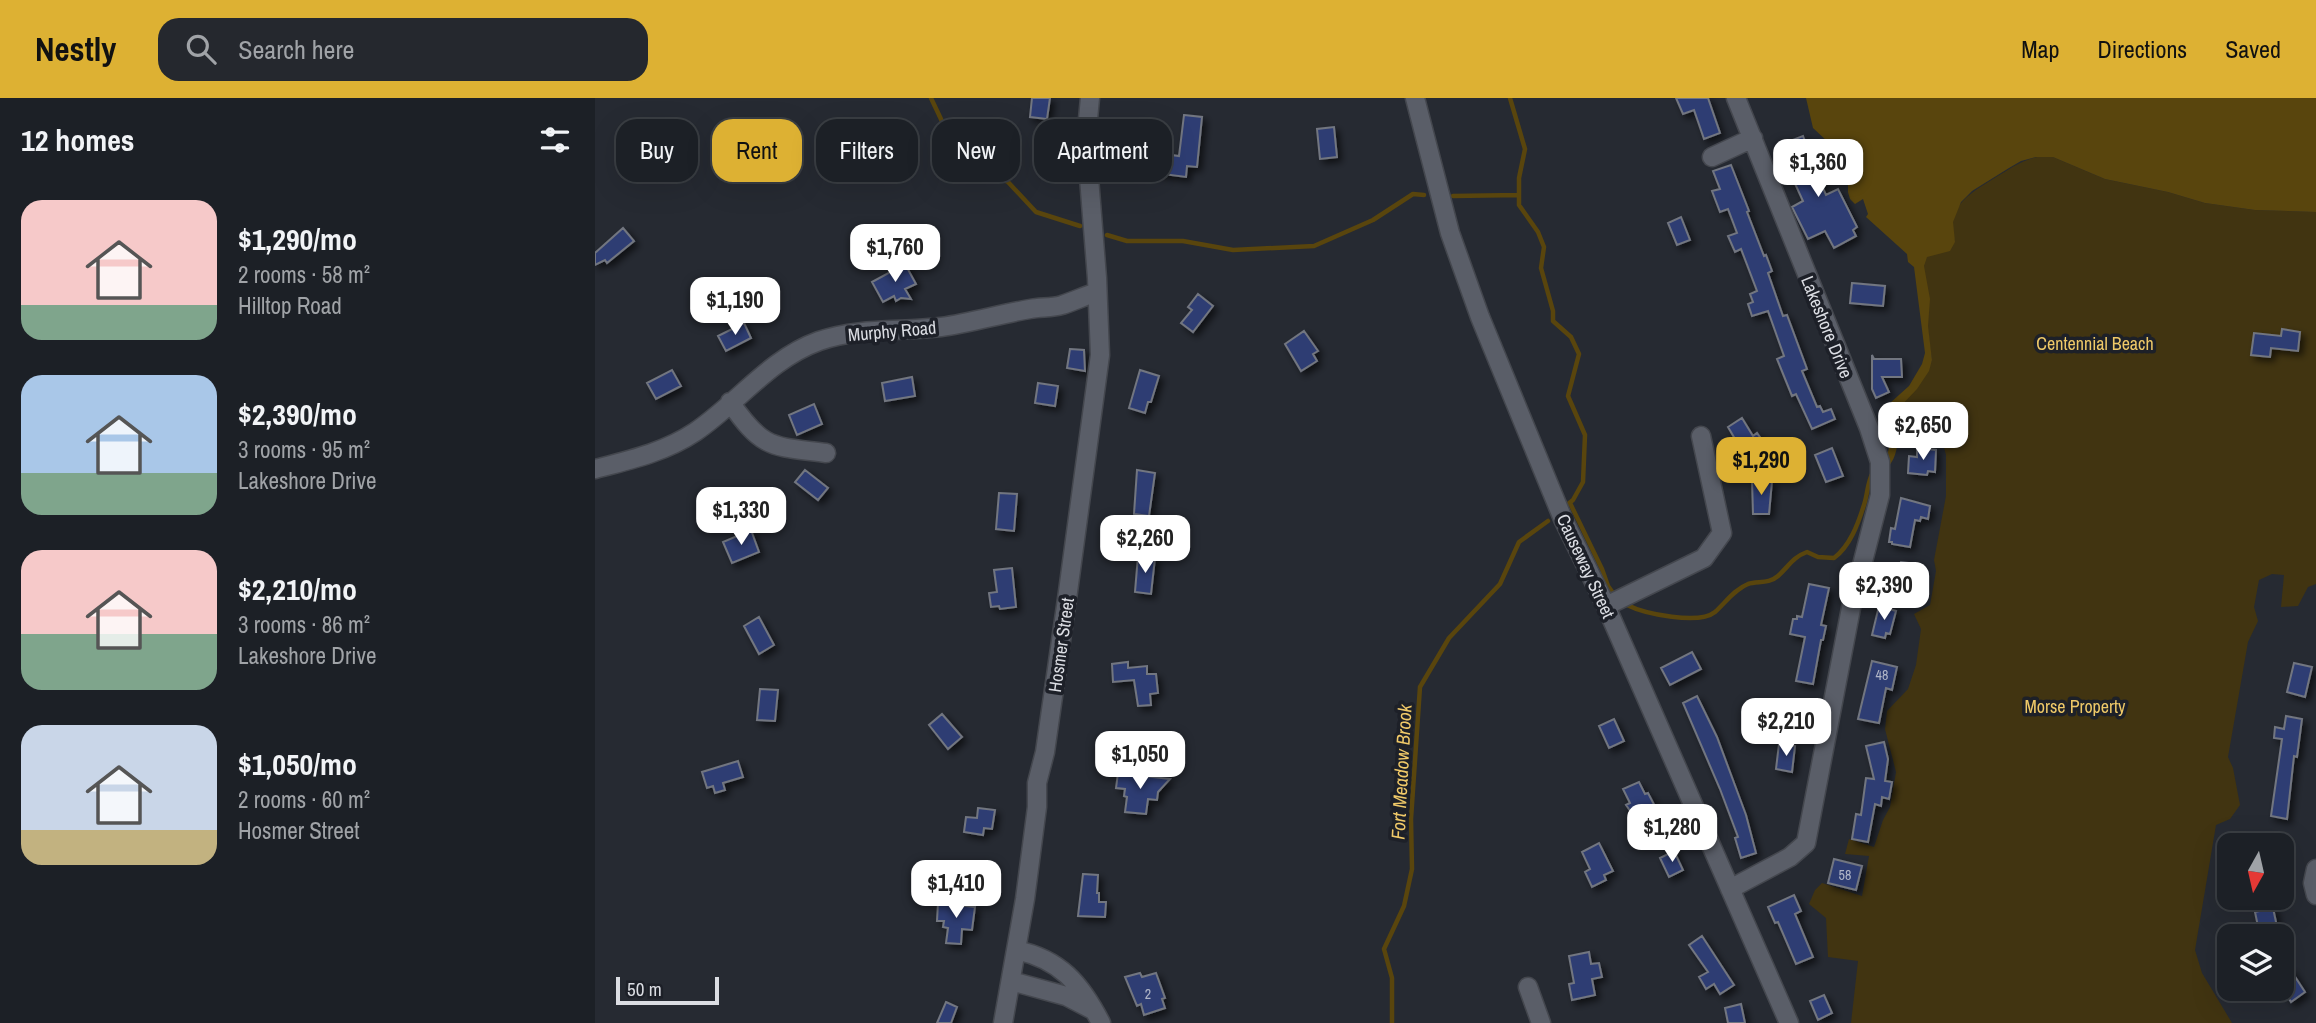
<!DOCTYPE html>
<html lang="en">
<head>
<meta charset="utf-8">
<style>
	body { margin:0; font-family:"Archivo Narrow",sans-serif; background:#25282e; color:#f1f3f6; height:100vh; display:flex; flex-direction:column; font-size:26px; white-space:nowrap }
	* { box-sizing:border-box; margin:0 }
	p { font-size:23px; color:#a0a3a7 }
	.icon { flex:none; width:38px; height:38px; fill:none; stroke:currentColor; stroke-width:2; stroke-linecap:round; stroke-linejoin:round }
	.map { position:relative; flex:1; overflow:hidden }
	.drawer { display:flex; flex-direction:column; background:#1c2026; width:595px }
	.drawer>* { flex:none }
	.banner { position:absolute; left:21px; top:21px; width:665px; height:63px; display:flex; gap:14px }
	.needle { width:46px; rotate:188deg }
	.tools { position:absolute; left:1622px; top:735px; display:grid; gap:14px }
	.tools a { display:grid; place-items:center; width:77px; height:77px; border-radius:14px; background:#1c2026; box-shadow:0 7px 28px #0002,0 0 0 2px #3a3e43; font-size:35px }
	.scale { position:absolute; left:21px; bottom:18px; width:103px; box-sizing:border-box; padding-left:7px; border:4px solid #dbdde3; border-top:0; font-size:19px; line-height:24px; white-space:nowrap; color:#dbdde3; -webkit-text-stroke:5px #1d2028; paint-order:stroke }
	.price { position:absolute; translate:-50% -60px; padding:0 16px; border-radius:14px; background:#fff; color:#222; font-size:23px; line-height:46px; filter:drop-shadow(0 2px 4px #0008) }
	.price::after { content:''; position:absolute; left:50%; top:42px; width:21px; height:16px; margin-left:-10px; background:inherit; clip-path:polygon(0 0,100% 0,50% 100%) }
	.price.on { background:#ddb133; color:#111 }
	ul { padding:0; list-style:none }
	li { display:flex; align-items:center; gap:21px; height:175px; padding:0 21px }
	li span { display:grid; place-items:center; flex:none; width:196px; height:140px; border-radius:21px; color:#555 }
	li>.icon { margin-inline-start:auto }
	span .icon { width:84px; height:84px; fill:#fffc; stroke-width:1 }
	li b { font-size:30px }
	h2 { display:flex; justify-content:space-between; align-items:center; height:84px; padding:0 21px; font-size:30px }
	.tag { padding:0 24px; border-radius:21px; background:#1c2026; box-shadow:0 7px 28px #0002,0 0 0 2px #3a3e43; font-size:24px; line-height:63px }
	.tag.on { background:#ddb133; color:#111 }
	header { display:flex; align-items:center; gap:42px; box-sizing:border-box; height:98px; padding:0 35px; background:#ddb133; color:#111 }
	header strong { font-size:33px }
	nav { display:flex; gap:38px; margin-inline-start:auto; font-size:24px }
	.search { width:490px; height:63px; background:#25282e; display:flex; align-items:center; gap:18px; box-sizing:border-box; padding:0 24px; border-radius:21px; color:#a0a3a7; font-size:26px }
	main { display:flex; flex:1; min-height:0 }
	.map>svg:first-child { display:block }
	.green { fill:#413411 }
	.water { fill:#59450d }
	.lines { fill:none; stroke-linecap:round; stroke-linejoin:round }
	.stream { stroke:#59450d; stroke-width:4.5 }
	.building { fill:#2e3d73; stroke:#727680; stroke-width:2; filter:url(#shadow) }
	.minor-casing { stroke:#44474e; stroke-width:21 }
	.minor { stroke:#5a5e68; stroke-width:18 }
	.labels { text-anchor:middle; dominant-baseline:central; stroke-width:7; stroke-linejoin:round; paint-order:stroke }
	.number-label { font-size:14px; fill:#b0b5c7 }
	.street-label { font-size:18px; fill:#dbdde3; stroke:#1d2028 }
	.park-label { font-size:18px; fill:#efc968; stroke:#1d2028 }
	.water-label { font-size:19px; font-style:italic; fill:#f1ca69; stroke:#1d2028 }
</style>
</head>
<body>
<header>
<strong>Nestly</strong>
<div class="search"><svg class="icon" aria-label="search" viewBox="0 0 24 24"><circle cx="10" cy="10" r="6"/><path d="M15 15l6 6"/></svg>Search here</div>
<nav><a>Map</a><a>Directions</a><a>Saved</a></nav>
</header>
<main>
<section class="drawer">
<h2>12 homes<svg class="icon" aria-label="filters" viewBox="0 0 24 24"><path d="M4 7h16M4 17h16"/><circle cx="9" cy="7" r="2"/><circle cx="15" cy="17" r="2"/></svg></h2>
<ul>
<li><span style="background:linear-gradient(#f6c9c9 75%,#7fa58c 0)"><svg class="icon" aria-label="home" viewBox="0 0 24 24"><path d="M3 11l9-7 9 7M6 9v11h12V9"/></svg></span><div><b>$1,290/mo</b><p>2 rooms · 58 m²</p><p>Hilltop Road</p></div></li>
<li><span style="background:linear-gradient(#a9c7e8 70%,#7fa58c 0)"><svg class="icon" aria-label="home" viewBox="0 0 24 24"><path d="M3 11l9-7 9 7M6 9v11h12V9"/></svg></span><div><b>$2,390/mo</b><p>3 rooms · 95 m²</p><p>Lakeshore Drive</p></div></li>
<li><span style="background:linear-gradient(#f6c9c9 60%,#7fa58c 0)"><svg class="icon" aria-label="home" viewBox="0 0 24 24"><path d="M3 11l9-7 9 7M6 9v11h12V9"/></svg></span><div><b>$2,210/mo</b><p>3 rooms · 86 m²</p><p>Lakeshore Drive</p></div></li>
<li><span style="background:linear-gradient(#c9d6e8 75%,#c2b280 0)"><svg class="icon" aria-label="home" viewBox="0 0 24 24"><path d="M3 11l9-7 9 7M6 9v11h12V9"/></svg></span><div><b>$1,050/mo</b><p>2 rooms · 60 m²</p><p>Hosmer Street</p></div></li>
</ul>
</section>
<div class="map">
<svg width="1721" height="925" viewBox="0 0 1721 925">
	<defs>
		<filter id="shadow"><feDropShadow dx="4" dy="4" stdDeviation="3.5" flood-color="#0009"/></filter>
	</defs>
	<rect width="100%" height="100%" fill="#262a32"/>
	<path class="green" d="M1442,59H1458L1510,81L1573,94L1610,105L1660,112L1721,114V486L1713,489L1703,508L1686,509L1689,477L1677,476L1664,482L1659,509L1663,523L1653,544L1633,659L1638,670L1645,707L1635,721L1621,727L1600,852L1607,875L1637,925H1256L1263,863L1233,859L1231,820L1214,806L1220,792L1227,785L1267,798L1274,758L1250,756L1254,741L1279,749L1288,722L1295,709L1301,674L1290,631L1292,613L1313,591L1321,567L1326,531L1319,516L1335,507L1341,473L1339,462L1351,398V357L1343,326L1304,337L1302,312C1315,296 1331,284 1337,262L1327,189L1330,157L1360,144C1350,107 1375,96 1401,79C1415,71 1425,63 1442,59Z"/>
	<path class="water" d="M1211,0H1721V114L1660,112L1610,105L1573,94L1510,81L1458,59H1441L1426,63L1414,70L1377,93L1366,104L1358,124L1360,144L1355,153L1332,159L1329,168L1335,201L1333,228L1337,262L1334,273L1322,291L1302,312C1303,333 1307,359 1288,374L1294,350L1292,314L1295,305L1314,288L1327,266L1330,255L1319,169L1313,164L1312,156L1271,119L1273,116L1268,101L1260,106L1255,101L1253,94V78L1250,69L1237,60L1233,44L1218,30Z"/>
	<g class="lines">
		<path class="stream" d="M336,0L353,36L383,70L413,84L441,114L485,128
			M915,0L930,51L924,80V107L943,134L949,149L946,170L958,213V223L976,239L984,256L973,298L990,337L988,384L978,402L973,406
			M858,98L924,97
			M512,137L532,143H588L638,152L719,148L778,122L818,96L829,97
			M975,405L1007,471L1013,488L1018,495
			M1032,507C1050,516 1104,527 1120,514C1130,505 1140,491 1153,486C1163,483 1174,486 1183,478C1194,468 1198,459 1212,454L1223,459L1239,460C1255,448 1263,426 1269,407C1273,395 1272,385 1278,374
			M797,925V880L789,851L809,808L817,771L816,721L825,589L854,540L905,486L924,444L953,423"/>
	</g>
	<path class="building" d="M437,0H455L452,21L435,19Z
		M1081,0H1113L1125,35L1109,41L1099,12L1088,16Z
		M589,17L607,19L602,69L592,68L591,79L560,75L562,55L584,58Z
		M739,29L742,59L725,61L722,31Z
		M1208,38L1215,57L1213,58L1231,97L1243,91L1262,129L1258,132L1261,138L1239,150L1230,133L1213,141L1197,109L1208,103L1197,79L1199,78L1187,46Z
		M1136,67L1154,113L1152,114L1169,158L1171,157L1177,173L1173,175L1188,218L1192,217L1212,271L1207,273L1222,309L1225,308L1228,314L1236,311L1240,321L1217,331L1201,296L1197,298L1182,261L1189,258L1173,213L1157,218L1153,206L1158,204L1155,196L1162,193L1146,151L1140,154L1133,138L1142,135L1133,111L1125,114L1117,93L1125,91L1118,73Z
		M1086,119L1095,142L1082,147L1073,125Z
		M28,130L39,143L12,165L10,162L0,167V155Z
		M310,166L321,186L310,191L316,201L306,200L301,203L299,198L288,204L277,184Z
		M1257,185L1290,188L1288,208L1255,205Z
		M603,196L618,208L598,234L586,225L597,212L593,209Z
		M149,225L156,240L131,253L123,238Z
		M1687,231L1705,234L1703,253L1676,250L1675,259L1656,257L1659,235L1686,238Z
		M709,233L723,253L718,256L722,263L706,273L690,246Z
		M475,251L489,252L490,273L472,270Z
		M1277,257L1279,261H1306L1307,279H1287L1294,294L1281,300L1277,291Z
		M77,272L86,288L61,301L52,285Z
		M545,272L564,278L556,304H553L550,315L534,310Z
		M317,279L320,298L290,303L287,285Z
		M443,285L463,288L460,308L440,305Z
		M219,306L227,326L202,337L194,317Z
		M1147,320L1158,338L1162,335L1169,345L1165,348L1168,353L1153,363L1133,329Z
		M1237,350L1248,378L1231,384L1220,357Z
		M1322,350L1341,352L1340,374L1333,373L1332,377L1313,375L1314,358L1322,359Z
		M210,372L233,390L223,402L200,384Z
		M542,372L560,375L554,418L539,416Z
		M1157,382L1177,383L1174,416H1158Z
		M404,395L422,396L419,433L401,431Z
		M1306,400L1335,408L1333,421L1326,419L1325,423L1320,422L1315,449L1297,446V444H1294L1296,430L1300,431Z
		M156,432L164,454L137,465L128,444Z
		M543,458L560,460L556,496L540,494Z
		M1306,464L1322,466L1319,486L1303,484Z
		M417,470L421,509L405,511L404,508L396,509L394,495L402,494L399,472Z
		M1214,486L1234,490L1226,527L1231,528L1228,542H1226L1218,586L1201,583L1210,539L1195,536L1198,521H1202V518L1207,519Z
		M1284,508L1301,513L1295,536L1291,535L1290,540L1277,537Z
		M164,519L179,547L164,556L149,528Z
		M1097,554L1106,571L1075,587L1066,570Z
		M1277,563L1302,569L1297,592L1291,590L1284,625L1263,621Z
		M533,564V570L552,568V576H561L563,595L555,596L556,607L543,608L539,582L518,584L517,566Z
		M1699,565L1717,569L1710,599L1692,594Z
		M165,591L183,592L180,623L162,622Z
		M1102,598L1122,639L1151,717L1161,755L1146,760L1140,740L1143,739L1125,691L1088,605Z
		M1184,602L1211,607L1208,624L1181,619Z
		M347,616L367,639L353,651L334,627Z
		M1691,618L1707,621L1702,659L1699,658L1692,721L1676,718L1687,641L1679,640L1680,629L1689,631Z
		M1019,621L1029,643L1014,650L1004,628Z
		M1289,644L1293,661L1290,683L1297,684L1294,701L1287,699L1286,708L1280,706L1273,744L1257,741L1261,716L1266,717L1271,680L1279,681L1271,648Z
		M1184,646L1200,648L1197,674L1181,671Z
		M143,663L148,679L128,685L130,692L120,695L118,688L112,690L107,674Z
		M523,675L575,681L563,694L562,702L553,701L551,716L530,714L532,699L529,698L530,691L521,690Z
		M1044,684L1050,696L1053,695L1065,718L1045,727L1031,707L1035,705L1028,691Z
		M383,710L400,712L397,731L389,730L388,737L369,734L371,719L382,720Z
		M1004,745L1018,773L1009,777L1011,782L997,789L990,774L995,771L987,754Z
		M1079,753L1088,772L1074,779L1065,760Z
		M1239,761L1267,768L1261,792L1233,785Z
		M488,776L503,777L502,795H504V804H511L510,819L483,818Z
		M1199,797L1206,813L1200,816L1218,859L1201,866L1183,824L1180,825L1173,809Z
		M343,805L380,809L377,832L367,831L366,846L351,845L353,830L348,829L349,823H342Z
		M1678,810L1684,838H1665L1660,814Z
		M1107,838L1139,887L1125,896L1119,886L1111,891L1104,879L1113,874L1094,847Z
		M994,854L996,866L1004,865L1007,879L997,881L1000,897L977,902L974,886L979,885L974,858Z
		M1695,871L1710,894L1696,904L1687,890V876Z
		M545,875L547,879L561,875L570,900L567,901L570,910L549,917L546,906L542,908L530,879Z
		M1229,897L1237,915L1223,922L1215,903Z
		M351,904L362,909L356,925H342Z
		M1146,906L1150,925H1133L1130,910Z"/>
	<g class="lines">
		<g class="minor-casing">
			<path id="minor" d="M820,0L855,135L885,219L968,421L1011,508L1194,925
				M1117,59L1158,40
				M135,304C168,352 177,348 231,355
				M0,371C35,362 70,354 100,334C143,305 174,261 224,243C265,229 305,234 346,229C376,225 405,216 435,211C446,209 457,210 467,207C479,203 490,198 502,194
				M1011,508L1109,460L1127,435L1106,338
				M1721,771L1718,785L1721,797
				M1135,791L1195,759L1211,745L1256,510L1285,397V364L1274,330L1141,0
				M421,852C465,861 486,886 506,925
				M416,883L471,898L498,912
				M933,889L946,925
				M408,925L430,801L442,709V685L450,654L472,501L505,257L502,180L491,42L495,0"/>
		</g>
		<use href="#minor" class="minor"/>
	</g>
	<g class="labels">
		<g class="number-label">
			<text x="1287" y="577">48</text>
			<text x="1250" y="777">58</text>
			<text x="553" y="896">2</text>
		</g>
		<g class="street-label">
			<text transform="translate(1232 229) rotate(68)">Lakeshore Drive</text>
			<text transform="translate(297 233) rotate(-5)">Murphy Road</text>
			<text transform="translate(991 468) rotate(65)">Causeway Street</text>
			<text transform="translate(466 547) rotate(-82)">Hosmer Street</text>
		</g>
		<g class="park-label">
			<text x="1500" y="245">Centennial Beach</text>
			<text x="1480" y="608">Morse Property</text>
		</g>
		<g class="water-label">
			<text transform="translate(806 674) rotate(-87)">Fort Meadow Brook</text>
		</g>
	</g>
</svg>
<div class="tools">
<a><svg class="needle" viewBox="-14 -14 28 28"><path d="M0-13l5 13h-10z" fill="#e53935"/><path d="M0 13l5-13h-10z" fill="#a0a3a7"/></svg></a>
<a><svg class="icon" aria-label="layers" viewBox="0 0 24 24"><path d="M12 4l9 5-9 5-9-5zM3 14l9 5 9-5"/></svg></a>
</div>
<div class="scale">50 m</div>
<b class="price" style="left:1223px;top:101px">$1,360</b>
<b class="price" style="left:300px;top:186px">$1,760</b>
<b class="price" style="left:140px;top:239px">$1,190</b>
<b class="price" style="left:1328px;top:364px">$2,650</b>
<b class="price on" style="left:1166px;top:399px">$1,290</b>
<b class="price" style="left:146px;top:449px">$1,330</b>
<b class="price" style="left:550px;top:477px">$2,260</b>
<b class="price" style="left:1289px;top:524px">$2,390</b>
<b class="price" style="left:1191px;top:660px">$2,210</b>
<b class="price" style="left:545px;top:693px">$1,050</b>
<b class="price" style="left:1077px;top:766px">$1,280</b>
<b class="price" style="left:361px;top:822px">$1,410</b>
<div class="banner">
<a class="tag">Buy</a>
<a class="tag on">Rent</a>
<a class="tag">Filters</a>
<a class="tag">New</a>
<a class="tag">Apartment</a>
</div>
</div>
</main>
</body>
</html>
